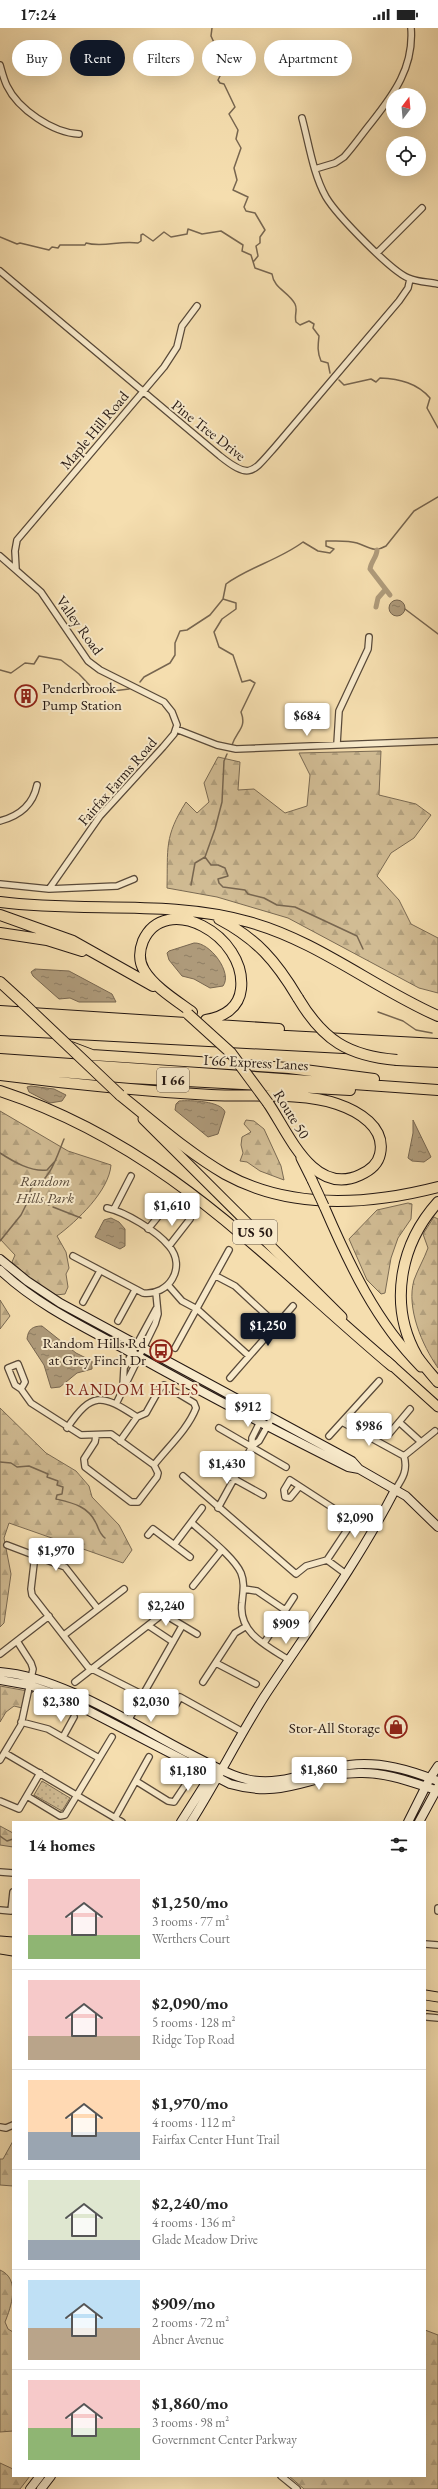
<!DOCTYPE html>
<html lang="en">
<head>
<meta charset="utf-8">
<style>
	body { margin:0; font-family:"EB Garamond",serif; background:#f6f6f6; color:#222; height:100vh; display:flex; flex-direction:column; font-size:15px; white-space:nowrap }
	* { box-sizing:border-box; margin:0 }
	p { font-size:13px; color:#767676 }
	.icon { flex:none; width:22px; height:22px; fill:none; stroke:currentColor; stroke-width:2; stroke-linecap:round; stroke-linejoin:round }
	.map { position:relative; flex:1; overflow:hidden }
	.sheet { position:absolute; left:12px; top:1793px; width:414px; height:656px; display:flex; flex-direction:column; background:#fff; border-radius:0px; box-shadow:0 4px 16px #0002 }
	.sheet>* { flex:none }
	.top-card { position:absolute; left:12px; top:12px; width:414px; height:36px; display:flex; gap:8px }
	.needle { width:26px; rotate:16deg }
	.fabs { position:absolute; left:386px; top:60px; display:grid; gap:8px }
	.fabs a { display:grid; place-items:center; width:40px; height:40px; border-radius:50%; background:#fff; box-shadow:0 4px 16px #0002; font-size:20px }
	.price { position:absolute; translate:-50% -34px; padding:0 9px; border-radius:4px; background:#fff; color:#222; font-size:13px; line-height:26px; filter:drop-shadow(0 1px 2px #0008) }
	.price::after { content:''; position:absolute; left:50%; top:24px; width:12px; height:9px; margin-left:-6px; background:inherit; clip-path:polygon(0 0,100% 0,50% 100%) }
	.price.active { background:#111827; color:#fff }
	ul { padding:0; list-style:none }
	li { display:flex; align-items:center; gap:12px; height:100px; padding:0 16px }
	li+li { border-top:1px solid #e0e0e0 }
	li span { display:grid; place-items:center; flex:none; width:112px; height:80px; border-radius:0px; color:#555 }
	li>.icon { margin-inline-start:auto }
	span .icon { width:48px; height:48px; fill:#fffc; stroke-width:1 }
	li b { font-size:17px }
	h2 { display:flex; justify-content:space-between; align-items:center; height:48px; padding:0 16px; font-size:17px }
	.pill { padding:0 14px; border-radius:18px; background:#fff; box-shadow:0 4px 16px #0002; font-size:14px; line-height:36px }
	.pill.active { background:#111827; color:#fff }
	.status { display:flex; justify-content:space-between; align-items:center; height:28px; padding:0 20px; background:#fff; direction:ltr }
	.status svg { height:11px; fill:currentColor }
	.map>svg:first-child { display:block }
	.grass { fill:url(#grass-dots); stroke:#7a6a53 }
	.forest { fill:url(#forest-firs); stroke:#7a6a53 }
	.water { fill:url(#water-ripples); stroke:#776650 }
	.lines { fill:none; stroke-linecap:round; stroke-linejoin:round }
	.stream { stroke:#776650; stroke-width:1.5 }
	.canal { stroke:#ae9a7a; stroke-width:5 }
	.street-casing { stroke:#584939; stroke-width:8 }
	.secondary-casing { stroke:#241712; stroke-width:10 }
	.primary-casing { stroke:#241712; stroke-width:11 }
	.highway-casing { stroke:#241712; stroke-width:12 }
	.street { stroke:#f8eacb; stroke-width:5.5 }
	.secondary { stroke:#f8eacb; stroke-width:8 }
	.primary { stroke:#f5deaf; stroke-width:9 }
	.highway { stroke:#f5deaf; stroke-width:10 }
	.primary-bridge-casing { stroke:#241712; stroke-width:11; stroke-linecap:butt }
	.highway-bridge-casing { stroke:#241712; stroke-width:12; stroke-linecap:butt }
	.primary-bridge { stroke:#f5deaf; stroke-width:9 }
	.highway-bridge { stroke:#f5deaf; stroke-width:10 }
	.labels { text-anchor:middle; dominant-baseline:central; stroke-width:4; stroke-linejoin:round; paint-order:stroke }
	.shield { fill:#f8eacb; stroke:#64564a; stroke-width:1 }
	.shield-label { font-size:14px; font-weight:bold; fill:#241712 }
	.street-label { font-size:15px; fill:#241712; stroke:#f8eacb }
	.poi-label { font-size:15px; fill:#241712; stroke:#f8eacb; text-anchor:end }
	.park-label { font-size:15px; font-style:italic; fill:#584939; stroke:#f8eacb }
	.neighbourhood-label { font-size:16px; letter-spacing:1px; fill:#7a1f14; stroke:#f8eacb }
</style>
</head>
<body>
<div class="status"><b>17:24</b><svg viewBox="0 0 49 12"><path d="M0 12V9h3v3zM5 12V6h3v6zM10 12V3h3v9zM15 12V0h3v12zM26 1h20v11H26zM47 4h2v5h-2z"/></svg></div>
<div class="map">
<svg width="438" height="2461" viewBox="0 0 438 2461">
	<defs>
		<pattern id="grass-dots" width="8" height="8" patternUnits="userSpaceOnUse"><rect width="8" height="8" fill="#d1bc94"/><path d="M2 2h.1M6 6h.1" fill="none" stroke="#b3a17f" stroke-width="1.8" stroke-linecap="round"/></pattern>
		<pattern id="forest-firs" width="22" height="20" patternUnits="userSpaceOnUse"><rect width="22" height="20" fill="#d1bc94"/><path d="M5 1l3.5 6h-7zM16 11l3.5 6h-7z" fill="#b3a17f"/></pattern>
		<pattern id="water-ripples" width="26" height="14" patternUnits="userSpaceOnUse"><rect width="26" height="14" fill="#ae9a7a"/><path d="M2 4q2-2 4 0t4 0M15 11q2-2 4 0t4 0" fill="none" stroke="#8d7d63"/></pattern>
	</defs>
	<rect width="100%" height="100%" fill="#f5deaf"/>
	<filter id="stains"><feTurbulence type="fractalNoise" baseFrequency=".005" numOctaves="4"/><feColorMatrix values="0 0 0 0 .2 0 0 0 0 .09 0 0 0 0 .02 0 0 0 .5 -.17"/></filter>
	<radialGradient id="worn" r=".72"><stop offset=".6" stop-color="#630" stop-opacity="0"/><stop offset="1" stop-color="#630" stop-opacity=".3"/></radialGradient>
	<path class="grass" d="M42,1753L70,1770L62,1783L34,1767Z"/>
	<path class="forest" d="M381,723L379,767L416,776L431,787L414,810L391,825L377,848L399,872L411,896L438,910V965L419,960L288,890L217,869L167,860C168,820 164,809 186,774L197,785L209,774L204,755L218,729L240,734L238,762L254,761L285,785L307,778L310,747L299,725Z
		M0,1083L68,1123L111,1137C109,1163 77,1193 57,1208L66,1224L69,1240L66,1246L68,1259L65,1266L56,1267L33,1253L12,1234L15,1227L0,1211Z
		M246,1092L254,1093L264,1101L281,1138L284,1152L260,1143L247,1134L240,1133L243,1125L241,1117L242,1109L251,1104L244,1096Z
		M408,1175L412,1176L411,1191L398,1210L391,1230L385,1265L381,1266L367,1252L349,1211L377,1182Z
		M434,1189L438,1191V1340C422,1317 406,1280 414,1252C418,1241 424,1231 428,1220L423,1206Z
		M0,1272L10,1288L0,1301Z
		M0,1380L46,1425L76,1443L89,1458L92,1469L119,1497L132,1522L123,1535L9,1495L4,1510L11,1546L4,1595L0,1599Z
		M0,1658L33,1664L24,1670L22,1680L14,1678L6,1684L0,1694Z
		M0,1798L13,1805V1819L0,1817Z
		M13,2113V2158L0,2157V2131H3Z
		M0,2242C21,2251 11,2279 5,2294L8,2301L13,2304V2403L0,2404Z
		M425,2302L438,2307V2461H304L289,2448H425Z
		M0,2435L13,2441V2448H30L20,2461H0Z"/>
	<path class="water" d="M389 580a8 8 0 1 1 16 0a8 8 0 1 1-16 0Z
		M194,915C210,914 233,945 223,958L210,960L194,951L182,948L169,932L167,925L169,923Z
		M35,941L69,943L112,966L116,974H79L70,970L59,971L33,948L31,944Z
		M31,1058L54,1061L66,1067L62,1073L50,1075L29,1064L27,1059Z
		M179,1073C191,1072 221,1073 225,1084L218,1106L208,1109L175,1082L176,1076Z
		M413,1092L431,1129L424,1134L412,1133L408,1130L413,1105Z
		M111,1190L119,1194L125,1201V1218L120,1221L95,1209L104,1192Z
		M42,1298L76,1325L92,1333V1341L77,1345L60,1359L51,1360L44,1337L27,1311C28,1301 33,1298 42,1298Z"/>
	<g class="lines">
		<path class="stream" d="M212,0L211,8L216,19L213,23L219,37L218,40L222,44L218,52L220,55L224,56L235,79L229,86L238,102L236,111L241,120L234,140L237,152L233,162L248,169L244,179L246,183L255,185L265,202L260,209V215L256,218L258,228L254,233
			M0,209L17,216L20,215L49,222L52,219L58,220L60,217H85L86,215C103,220 120,212 138,215L141,213V207L143,206L153,213L164,204L171,209L187,206L188,201L202,206L221,203L243,217L242,223L251,227L255,240L272,246C274,261 288,263 295,276C298,282 294,287 296,294L300,297L309,293L314,296L313,300L319,308C318,317 317,324 321,333L328,335L330,345
			M339,352L344,357L371,351L376,354L380,350C400,351 417,355 430,370L427,380L438,400
			M405,581L438,606
			M0,642L11,645L25,635L34,636L39,628L61,632L79,646L97,665L129,661
			M140,654L144,649L170,635L175,627V615L180,603L187,602L210,587L223,571
			M232,717C237,702 247,700 241,684L255,655L250,652L242,654L233,627L219,619L214,604L222,591L236,581V575L223,571L226,556C249,539 279,532 303,514L318,523L330,525L334,521L326,518V513C335,513 348,512 357,515C369,519 374,525 386,518L414,483L438,469
			M205,829L211,837H218L225,840L228,848L218,851L219,855L223,859L245,862L248,866L264,870L277,877L295,879L357,908L363,921
			M191,857L195,835L205,829L215,801L222,774L224,733L227,726
			M378,984L403,993L416,1002L432,1005
			M0,1125C14,1134 31,1144 47,1142L56,1132
			M29,1166L49,1177
			M53,1179L81,1190
			M0,1213L21,1187L27,1175L31,1160C50,1154 57,1128 64,1111
			M0,1434L11,1435L17,1439L29,1438L48,1446L47,1449L58,1453L57,1457L63,1459L62,1466L57,1467L56,1471C73,1475 88,1478 96,1495C99,1501 99,1505 105,1510
			M0,1808L7,1813L13,1811"/>
		<path class="canal" d="M377,522C377,529 371,533 370,541L390,567
			M376,579L378,570L385,562"/>
		<g class="street-casing">
			<path id="street" d="M0,37C2,44 4,52 7,58C18,81 53,105 79,106
				M302,90C309,116 313,146 326,169C336,186 394,247 411,251C419,254 429,254 438,256
				M315,141L335,135L344,129C354,118 362,106 371,95C394,66 414,39 411,0
				M378,224L422,180
				M0,243L220,428C250,452 252,445 275,419L399,273L408,260L410,251
				M0,528L41,564L88,633L100,642L164,674L172,684L177,697L174,706L163,719L100,788L49,861L0,856
				M16,541L15,523L17,512L164,339L177,319L182,298L197,278
				M176,701L217,717L236,721L438,713
				M337,716L339,683L368,621L369,609
				M0,793C19,788 33,777 37,757
				M49,861L117,858L134,851
				M114,1181L131,1148
				M148,1201L170,1174
				M169,1218L190,1191
				M73,1228L143,1265C169,1268 187,1239 169,1218C157,1203 125,1184 107,1180
				M216,1248L235,1258L276,1296
				M168,1257L182,1273L197,1281L249,1328
				M83,1274L100,1243
				M118,1293L135,1262
				M175,1320L229,1222
				M230,1350L293,1278
				M123,1358L124,1340L156,1281
				M21,1361L25,1354L18,1336L8,1340L15,1357L21,1361L31,1375L81,1407L111,1406L154,1437L158,1445L157,1449L138,1474H131L85,1439L84,1431L95,1414L96,1408
				M116,1376L155,1296L158,1286L156,1265
				M342,1394L404,1428
				M399,1394L421,1414
				M67,1400C92,1363 102,1366 137,1389
				M219,1400L286,1439
				M389,1406L410,1381
				M329,1408L379,1353
				M120,1413L137,1389L146,1385L160,1360L164,1357L194,1375L196,1380C188,1401 168,1419 154,1437
				M252,1418L259,1413L272,1390
				M205,1428L227,1447L263,1467
				M247,1428L252,1418V1410L264,1386
				M404,1428L435,1403
				M240,1440L239,1431L247,1428
				M240,1440L248,1437L247,1428
				M183,1448L296,1546L306,1538L327,1532L353,1493L290,1452L284,1462L285,1469L290,1470L299,1459
				M395,1462C403,1450 408,1442 404,1428
				M218,1480L240,1440
				M192,1495C205,1507 234,1529 241,1545C245,1555 243,1564 242,1575C238,1605 267,1618 289,1632
				M148,1507L153,1501L190,1529
				M7,1517L65,1539L98,1581
				M174,1517L202,1480
				M35,1527L31,1561L32,1567L88,1639L173,1682L180,1669L243,1704
				M327,1532L346,1546
				M193,1558L221,1523
				M244,1561L257,1563L285,1582
				M149,1598L173,1614
				M64,1607L124,1561
				M264,1615L294,1569
				M0,1626L49,1588
				M216,1635L256,1656
				M75,1654L160,1588H167L197,1606
				M203,1654L235,1605L245,1599
				M128,1693L182,1598
				M21,1694L48,1701L99,1730
				M63,1709L74,1689
				M5,1725L122,1794
				M0,1732L21,1697L33,1641L31,1635L17,1613
				M136,1753L168,1773L174,1774L188,1753
				M27,1768L60,1788L65,1787L112,1709
				M0,1773L19,1781L40,1745
				M115,1790L149,1729
				M0,1844L13,1845
				M438,1880V1883
				M0,1882L11,1883L13,1864
				M425,1916L438,1917
				M427,1989L438,1990
				M0,2099L6,2100L13,2097
				M281,2448L297,2461"/>
		</g>
		<g class="secondary-casing">
			<path id="secondary" d="M0,1231L27,1253L60,1275L352,1433L359,1441L406,1468L438,1499
				M0,1242C37,1277 84,1299 128,1323C201,1364 274,1402 348,1439L359,1441
				M0,1644C64,1649 138,1700 196,1729C212,1737 228,1747 246,1751C282,1760 314,1740 349,1737C380,1733 410,1742 438,1753
				M0,1652L29,1657L58,1667L230,1756C286,1772 308,1746 359,1745C385,1744 411,1754 436,1762
				M181,1794L212,1745L216,1743
				M191,1794C217,1753 238,1710 264,1669C309,1601 358,1534 395,1462
				M408,1794L430,1750L438,1738
				M419,1794L438,1759
				M30,2461L40,2448
				M41,2461L51,2448"/>
		</g>
		<g class="primary-casing">
			<path id="primary" d="M143,1091L342,1289
				M301,1130L312,1152
				M324,1178C349,1236 376,1294 421,1339
				M387,1333L438,1379
				M0,1913L13,1914
				M0,1921L13,1923
				M425,1967L438,1969
				M425,1977L438,1979"/>
		</g>
		<g class="highway-casing">
			<path id="highway" d="M0,874C82,885 169,871 249,894C318,913 374,960 438,988
				M0,887L73,913L153,958
				M219,891C257,911 276,933 298,970
				M0,905L47,912L82,923
				M0,954L23,975
				M0,983L279,1001
				M192,984C177,973 154,959 144,942C139,934 139,923 143,913C165,863 247,907 241,961C239,980 223,989 206,992
				M0,993L438,1016
				M0,1002L438,1025
				M71,1019L92,1027L289,1040L374,1051
				M0,1031L438,1062
				M397,1032L438,1034
				M0,1039L131,1050L350,1062
				M0,1047C70,1056 141,1063 211,1067C248,1069 302,1064 337,1076C358,1083 386,1099 380,1126C378,1136 369,1143 360,1147C313,1169 288,1104 268,1075
				M0,1063C165,1117 264,1230 392,1338
				M120,1067C154,1094 187,1124 225,1146C290,1182 368,1177 438,1159
				M438,1174C400,1216 388,1277 417,1328C423,1337 431,1346 438,1354"/>
		</g>
		<use href="#street" class="street"/>
		<use href="#secondary" class="secondary"/>
		<use href="#primary" class="primary"/>
		<use href="#highway" class="highway"/>
		<g class="primary-bridge-casing">
			<path id="primary-bridge" d="M312,1152L324,1178"/>
		</g>
		<g class="highway-bridge-casing">
			<path id="highway-bridge" d="M298,970C323,1012 348,1028 397,1032
				M23,975L120,1067
				M188,986L231,1025L268,1075"/>
		</g>
		<use href="#primary-bridge" class="primary-bridge"/>
		<use href="#highway-bridge" class="highway-bridge"/>
	</g>
	<defs>
		<g id="building-ring" transform="scale(1.15)"><circle r="9.5" fill="#f8eacb" stroke="#8f2418" stroke-width="1.5"/><path d="M-4-6H4V6H1V3H-1V6H-4ZM-2.5-4.3h1.7v1.8h-1.7ZM.8-4.3h1.7v1.8H.8ZM-2.5-1h1.7V.8h-1.7ZM.8-1h1.7V.8H.8Z" fill="#8f2418"/></g>
		<g id="bus-ring" transform="scale(1.15)"><circle r="9.5" fill="#f8eacb" stroke="#8f2418" stroke-width="1.5"/><path d="M-5-6H5V4H4V6H2V4H-2V6H-4V4H-5ZM-3.5-4V0h7V-4ZM-3.5 1.2v1.5H-2V1.2ZM2 1.2v1.5H3.5V1.2Z" fill="#8f2418"/></g>
		<g id="shop-ring" transform="scale(1.15)"><circle r="9.5" fill="#f8eacb" stroke="#8f2418" stroke-width="1.5"/><path d="M-5-2.5h2.3a2.7 3.5 0 0 1 5.4 0H5L5.5 6h-11ZM-1.5-2.5h3a1.5 2.3 0 0 0-3 0Z" fill="#8f2418"/></g>
	</defs>
	<g fill-rule="evenodd">
		<use href="#building-ring" x="26" y="668"/>
		<use href="#bus-ring" x="161" y="1323"/>
		<use href="#shop-ring" x="396" y="1699"/>
	</g>
	<g class="labels">
		<g class="shield">
			<rect x="157" y="1040" width="32" height="24" rx="3"/>
			<rect x="233" y="1192" width="44" height="24" rx="3"/>
		</g>
		<g class="shield-label">
			<text x="173" y="1052">I 66</text>
			<text x="255" y="1204">US 50</text>
		</g>
		<g class="street-label">
			<text transform="translate(94 402) rotate(-50)">Maple Hill Road</text>
			<text transform="translate(209 402) rotate(38)">Pine Tree Drive</text>
			<text transform="translate(80 597) rotate(54)">Valley Road</text>
			<text transform="translate(117 753) rotate(-49)">Fairfax Farms Road</text>
			<text transform="translate(256 1034) rotate(3)">I 66 Express Lanes</text>
			<text transform="translate(292 1086) rotate(58)">Route 50</text>
		</g>
		<g class="poi-label">
			<text x="42" y="659" text-anchor="start">Penderbrook<tspan x="42" dy="17">Pump Station</tspan></text>
			<text x="146" y="1314">Random Hills Rd<tspan x="146" dy="17">at Grey Finch Dr</tspan></text>
			<text x="380" y="1699">Stor-All Storage</text>
		</g>
		<g class="park-label">
			<text x="45" y="1152">Random<tspan x="45" dy="17">Hills Park</tspan></text>
		</g>
		<g class="neighbourhood-label">
			<text x="132" y="1361">RANDOM HILLS</text>
		</g>
	</g>
	<rect width="100%" height="100%" filter="url(#stains)"/>
	<rect width="100%" height="100%" fill="url(#worn)"/>
</svg>
<div class="fabs">
<a><svg class="needle" viewBox="-14 -14 28 28"><path d="M0-13l5 13h-10z" fill="#e53935"/><path d="M0 13l5-13h-10z" fill="#767676"/></svg></a>
<a><svg class="icon" aria-label="locate" viewBox="0 0 24 24"><circle cx="12" cy="12" r="6"/><path d="M12 2v4M12 18v4M2 12h4M18 12h4"/></svg></a>
</div>
<b class="price" style="left:307px;top:709px">$684</b>
<b class="price" style="left:172px;top:1199px">$1,610</b>
<b class="price active" style="left:268px;top:1319px">$1,250</b>
<b class="price" style="left:248px;top:1400px">$912</b>
<b class="price" style="left:369px;top:1419px">$986</b>
<b class="price" style="left:227px;top:1457px">$1,430</b>
<b class="price" style="left:355px;top:1511px">$2,090</b>
<b class="price" style="left:56px;top:1544px">$1,970</b>
<b class="price" style="left:166px;top:1599px">$2,240</b>
<b class="price" style="left:286px;top:1617px">$909</b>
<b class="price" style="left:61px;top:1695px">$2,380</b>
<b class="price" style="left:151px;top:1695px">$2,030</b>
<b class="price" style="left:319px;top:1763px">$1,860</b>
<b class="price" style="left:188px;top:1764px">$1,180</b>
<div class="top-card">
<a class="pill">Buy</a>
<a class="pill active">Rent</a>
<a class="pill">Filters</a>
<a class="pill">New</a>
<a class="pill">Apartment</a>
</div>
<section class="sheet">
<h2>14 homes<svg class="icon" aria-label="filters" viewBox="0 0 24 24"><path d="M4 7h16M4 17h16"/><circle cx="9" cy="7" r="2"/><circle cx="15" cy="17" r="2"/></svg></h2>
<ul>
<li><span style="background:linear-gradient(#f6c9c9 70%,#8fb573 0)"><svg class="icon" aria-label="home" viewBox="0 0 24 24"><path d="M3 11l9-7 9 7M6 9v11h12V9"/></svg></span><div><b>$1,250/mo</b><p>3 rooms · 77 m²</p><p>Werthers Court</p></div></li>
<li><span style="background:linear-gradient(#f6c9c9 70%,#b9a48a 0)"><svg class="icon" aria-label="home" viewBox="0 0 24 24"><path d="M3 11l9-7 9 7M6 9v11h12V9"/></svg></span><div><b>$2,090/mo</b><p>5 rooms · 128 m²</p><p>Ridge Top Road</p></div></li>
<li><span style="background:linear-gradient(#ffd9b3 65%,#9aa5b1 0)"><svg class="icon" aria-label="home" viewBox="0 0 24 24"><path d="M3 11l9-7 9 7M6 9v11h12V9"/></svg></span><div><b>$1,970/mo</b><p>4 rooms · 112 m²</p><p>Fairfax Center Hunt Trail</p></div></li>
<li><span style="background:linear-gradient(#dfe7d0 75%,#9aa5b1 0)"><svg class="icon" aria-label="home" viewBox="0 0 24 24"><path d="M3 11l9-7 9 7M6 9v11h12V9"/></svg></span><div><b>$2,240/mo</b><p>4 rooms · 136 m²</p><p>Glade Meadow Drive</p></div></li>
<li><span style="background:linear-gradient(#bfe0f5 60%,#b9a48a 0)"><svg class="icon" aria-label="home" viewBox="0 0 24 24"><path d="M3 11l9-7 9 7M6 9v11h12V9"/></svg></span><div><b>$909/mo</b><p>2 rooms · 72 m²</p><p>Abner Avenue</p></div></li>
<li><span style="background:linear-gradient(#f6c9c9 60%,#8fb573 0)"><svg class="icon" aria-label="home" viewBox="0 0 24 24"><path d="M3 11l9-7 9 7M6 9v11h12V9"/></svg></span><div><b>$1,860/mo</b><p>3 rooms · 98 m²</p><p>Government Center Parkway</p></div></li>
</ul>
</section>
</div>
</body>
</html>
